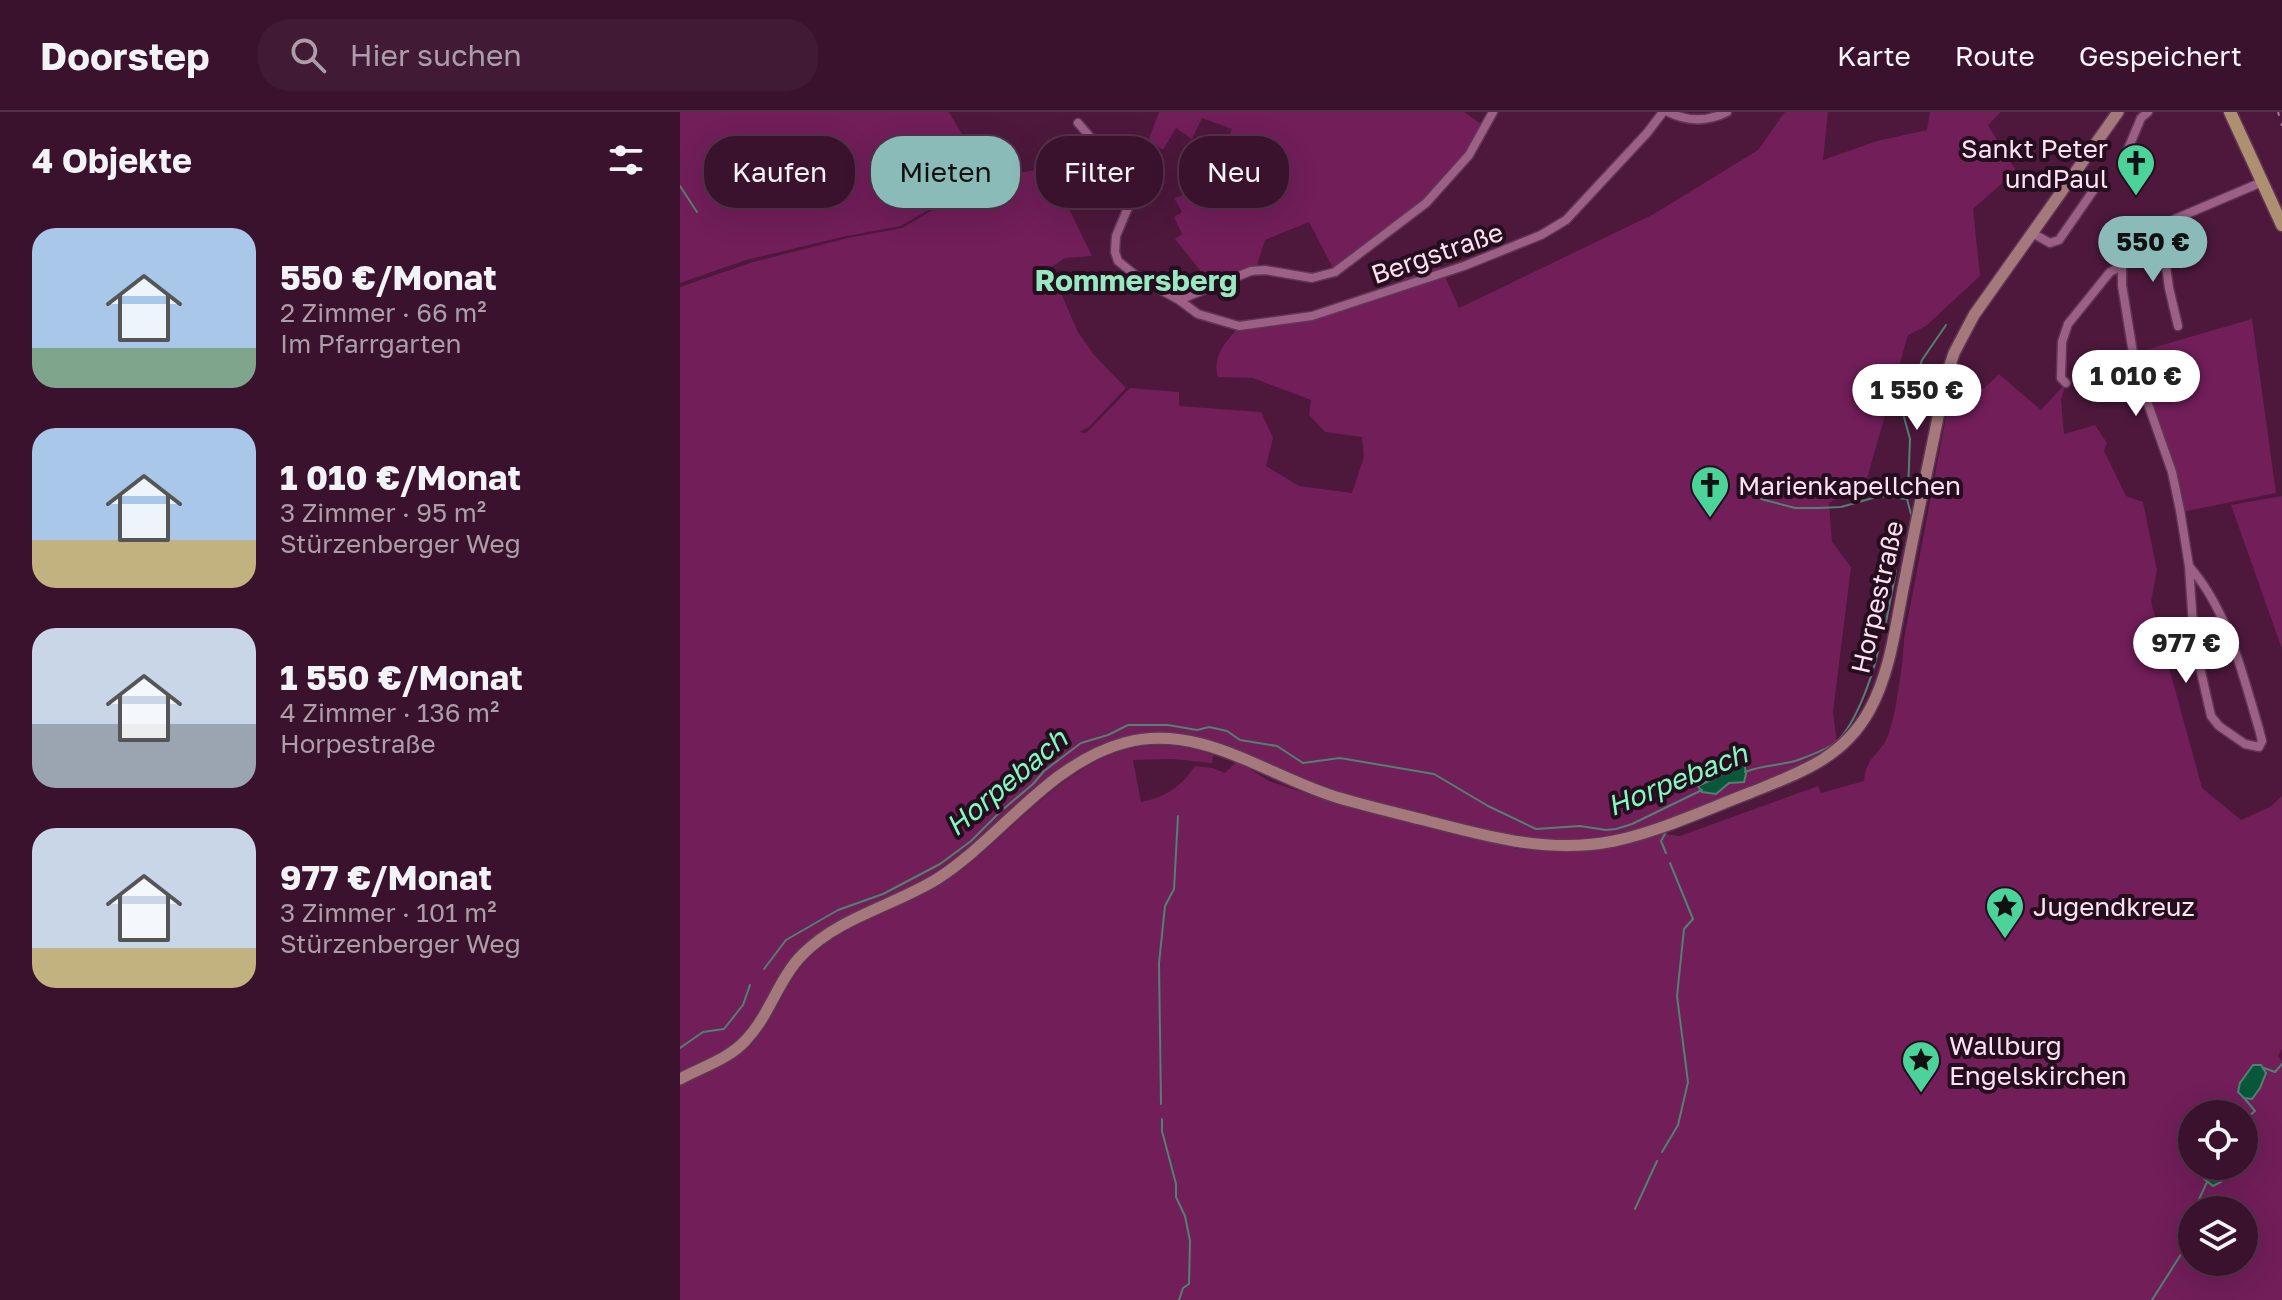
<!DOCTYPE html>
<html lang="de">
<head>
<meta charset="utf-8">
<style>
	body { margin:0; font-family:"Golos Text",sans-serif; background:#411b35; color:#f1f3f6; height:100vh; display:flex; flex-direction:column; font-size:30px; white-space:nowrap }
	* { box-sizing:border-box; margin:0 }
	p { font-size:26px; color:#ab9eaa }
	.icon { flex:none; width:44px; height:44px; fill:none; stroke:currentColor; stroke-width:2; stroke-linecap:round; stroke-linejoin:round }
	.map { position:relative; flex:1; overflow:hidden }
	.details { display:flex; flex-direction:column; background:#3a122d; width:680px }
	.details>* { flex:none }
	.top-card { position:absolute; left:24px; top:24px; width:760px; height:72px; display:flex; gap:16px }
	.fabs { position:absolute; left:1498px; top:988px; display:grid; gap:16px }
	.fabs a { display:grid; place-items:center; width:80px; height:80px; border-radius:50%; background:#3a122d; box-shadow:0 8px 32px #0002,0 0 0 2px #543249; font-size:40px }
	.price { position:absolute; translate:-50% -68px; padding:0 18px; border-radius:28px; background:#fff; color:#222; font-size:26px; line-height:52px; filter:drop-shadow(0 2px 4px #0008) }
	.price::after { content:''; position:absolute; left:50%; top:48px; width:24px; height:18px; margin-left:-12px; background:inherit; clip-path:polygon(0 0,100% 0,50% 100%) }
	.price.active { background:#8bbbb9; color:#111 }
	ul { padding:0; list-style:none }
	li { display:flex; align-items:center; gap:24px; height:200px; padding:0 32px }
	li span { display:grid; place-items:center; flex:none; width:224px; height:160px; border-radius:24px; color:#555 }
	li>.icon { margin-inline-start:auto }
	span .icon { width:96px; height:96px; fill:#fffc; stroke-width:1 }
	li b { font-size:34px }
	h2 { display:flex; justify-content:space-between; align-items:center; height:96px; padding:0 32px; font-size:34px }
	.tag { padding:0 28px; border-radius:32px; background:#3a122d; box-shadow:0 8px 32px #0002,0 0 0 2px #543249; font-size:28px; line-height:72px }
	.tag.active { background:#8bbbb9; color:#111 }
	header { display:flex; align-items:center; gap:48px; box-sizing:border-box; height:112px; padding:0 40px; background:#3a122d; border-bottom:2px solid #543249 }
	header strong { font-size:38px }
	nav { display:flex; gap:44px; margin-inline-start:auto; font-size:28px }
	.search { width:560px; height:72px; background:#411b35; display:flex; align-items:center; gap:20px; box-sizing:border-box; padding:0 28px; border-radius:32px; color:#ab9eaa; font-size:30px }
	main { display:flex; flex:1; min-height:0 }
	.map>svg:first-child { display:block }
	.green { fill:#711e59; fill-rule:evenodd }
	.water { fill:#08573b; stroke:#528172; stroke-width:2 }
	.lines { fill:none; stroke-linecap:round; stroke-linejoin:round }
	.stream { stroke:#528172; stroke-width:2 }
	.street-casing { stroke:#613655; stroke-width:11 }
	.secondary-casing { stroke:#613655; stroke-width:14 }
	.primary-casing { stroke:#613655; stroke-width:15 }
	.street { stroke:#9c6086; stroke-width:8 }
	.secondary { stroke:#a5787c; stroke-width:11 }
	.primary { stroke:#ae9071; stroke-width:12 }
	.rail { stroke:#a57c96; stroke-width:2; stroke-dasharray:4 8; stroke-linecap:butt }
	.labels { text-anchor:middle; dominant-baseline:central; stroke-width:8; stroke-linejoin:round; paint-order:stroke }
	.poi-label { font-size:26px; fill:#fee2f2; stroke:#250e1d; text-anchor:start }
	.street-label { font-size:26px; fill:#fee2f2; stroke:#250e1d }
	.water-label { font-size:28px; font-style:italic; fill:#80fcc3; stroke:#250e1d }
	.quarter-label { font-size:30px; font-weight:bold; fill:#96e9c0; stroke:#250e1d }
</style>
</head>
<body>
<header>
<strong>Doorstep</strong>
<div class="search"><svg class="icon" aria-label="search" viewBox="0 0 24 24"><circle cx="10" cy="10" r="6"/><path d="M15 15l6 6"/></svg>Hier suchen</div>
<nav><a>Karte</a><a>Route</a><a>Gespeichert</a></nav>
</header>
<main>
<section class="details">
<h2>4 Objekte<svg class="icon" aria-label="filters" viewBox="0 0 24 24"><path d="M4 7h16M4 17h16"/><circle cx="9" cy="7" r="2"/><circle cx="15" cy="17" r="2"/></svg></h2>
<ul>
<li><span style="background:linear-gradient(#a9c7e8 75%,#7fa58c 0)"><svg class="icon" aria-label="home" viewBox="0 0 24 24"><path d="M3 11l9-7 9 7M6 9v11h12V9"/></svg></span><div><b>550 €/Monat</b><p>2 Zimmer · 66 m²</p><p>Im Pfarrgarten</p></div></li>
<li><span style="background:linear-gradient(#a9c7e8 70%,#c2b280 0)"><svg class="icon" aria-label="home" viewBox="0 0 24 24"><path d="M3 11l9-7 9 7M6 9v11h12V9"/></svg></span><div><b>1 010 €/Monat</b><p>3 Zimmer · 95 m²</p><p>Stürzenberger Weg</p></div></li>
<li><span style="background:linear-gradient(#c9d6e8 60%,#9aa5b1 0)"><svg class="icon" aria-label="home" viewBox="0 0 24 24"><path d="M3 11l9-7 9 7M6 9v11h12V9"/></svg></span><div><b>1 550 €/Monat</b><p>4 Zimmer · 136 m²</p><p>Horpestraße</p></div></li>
<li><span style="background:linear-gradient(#c9d6e8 75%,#c2b280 0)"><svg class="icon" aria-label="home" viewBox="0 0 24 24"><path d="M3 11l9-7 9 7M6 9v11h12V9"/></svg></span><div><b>977 €/Monat</b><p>3 Zimmer · 101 m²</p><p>Stürzenberger Weg</p></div></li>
</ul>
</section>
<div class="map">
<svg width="1602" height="1188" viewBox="0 0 1602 1188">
	<rect width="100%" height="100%" fill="#4d183c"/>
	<path class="green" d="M0,0H269L306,64L221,114L167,124L66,148L0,171Z
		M479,0H784L804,14C769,74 710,119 654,158L629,110L585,128L576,156L531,172L495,127L502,122L494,105L502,100L494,86L531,75L552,17L522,6L512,27L496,16L483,38L468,29Z
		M1105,0H1148L1143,48L1197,29L1247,18L1250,0H1321L1308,13L1336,59L1293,97L1300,164L1246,214L1228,223L1186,370L1149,391L1152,430L1171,455L1153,600L1157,632L1120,654L973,713L927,724L874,729L831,723L675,685L633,672L570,644L454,624L347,684L283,741L240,770L169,803L139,820L118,839L108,851L66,921L37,943L0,961V175L73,150L168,126L222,116L307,66L369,56L412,144L385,146L370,156L398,220L414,243L446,276L409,315L399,320L406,321L450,276L499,280V294L581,300L593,326L586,354L619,374L672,381L684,345L682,325L645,320L629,303L631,288L573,266L538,265C532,245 544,232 557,217L632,205L764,162L779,196L974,102L1078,38Z
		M754,138L762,159L724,172L717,154Z
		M1572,207L1596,381L1502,400L1455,241Z
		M1319,262L1361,298L1386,271L1381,288L1384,322L1415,313L1427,331L1424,339L1446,384L1463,390L1477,458L1471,490L1522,676L1561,708L1590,695L1602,684V936L1598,944L1602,949V1188H0V974C25,960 53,953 73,931C96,905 105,870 130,845C167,810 220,798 263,771C351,714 410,599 533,643L532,651L492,647L453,648L461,690C486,685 501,675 515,654L533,656L545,661L557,649L589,669L657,692L837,737L881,740L911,738L940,733L977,721L1000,724L1138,674L1141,681L1184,669C1186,644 1198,645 1207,626C1215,610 1224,545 1224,527L1272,273L1300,280ZM1512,1002H1564V1054H1549L1541,1070L1523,1059L1524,1054H1512ZM1512,1098H1564V1150H1512Z
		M1602,384V537L1551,393Z"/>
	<path class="water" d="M1064,649L1066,662L1064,670L1049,671L1036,682L1022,680L1018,674L1040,664L1056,651Z
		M1573,953H1581L1586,961L1580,976L1572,987L1564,986L1558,980L1560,971Z
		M1524,1054H1549L1541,1070L1533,1074L1523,1066Z"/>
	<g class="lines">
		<path class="stream" d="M0,74L17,100
			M1228,287L1242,248L1266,213
			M1224,305L1230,327L1228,379
			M1081,387L1115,396H1138L1161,395L1200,384L1227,387L1231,402
			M1214,435L1218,422L1225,415
			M1206,510L1216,459
			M1065,660C1084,652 1101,654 1118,648C1129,644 1142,639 1152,633C1174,619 1192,565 1198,540
			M986,741L981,729L986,720
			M84,857L106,828L158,798L203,782L260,752L291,729L321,699L353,672L364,659L401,631L428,623L448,613H488L517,618L529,615L547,619L560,628L597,634L623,651L660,646L754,662L808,694L856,717L900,714L926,718L936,717L952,712L1022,678
			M0,936L23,920L44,917L63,893L70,873
			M1584,956L1595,960L1602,952
			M481,992L479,851L485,794L494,777L498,704
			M482,1007V1019L496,1072V1085L505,1104L510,1129L509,1172L503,1176L499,1188
			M1564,1008L1575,999L1565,987
			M982,1040L998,1013L1008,970L997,884L1004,817L1013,807L990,751
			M955,1097L977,1049
			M1514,1098L1527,1070
			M1472,1188L1505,1136L1512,1101"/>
		<g class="street-casing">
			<path id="street" d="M988,0C1008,10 1027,10 1047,0
				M398,11L411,26L416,40L440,53L452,86L436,124L435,140L438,149L459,166L499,188L518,202L559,214L632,204L784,154L861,123L886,108L967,21L983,0
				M1448,37L1461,6L1468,0
				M1477,118L1482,125L1489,176L1498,214
				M1352,121L1370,131L1379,128L1413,79L1411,71L1397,58
				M1442,154V173L1453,241L1461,272L1492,360L1500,398L1509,454L1514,529L1531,604L1539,614L1565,632L1579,635L1582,629L1579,617C1562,561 1549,500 1509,454
				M499,188L571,159L585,158L632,166L655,160L746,91L789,43L813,0
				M1386,271L1381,266L1382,230L1388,212L1430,160L1442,154L1459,133L1495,107L1582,70"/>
		</g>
		<g class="secondary-casing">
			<path id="secondary" d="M0,967C22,955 49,947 66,928C90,903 98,867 123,842C160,805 213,794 257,767C321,726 368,652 444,631C520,610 587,664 656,685C686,694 717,701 748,709C809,725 870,742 934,729C981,719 1027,697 1072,680C1119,661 1163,646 1189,599C1211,560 1216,510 1225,467C1238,399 1253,332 1266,265L1274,241L1294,203L1438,0"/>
		</g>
		<g class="primary-casing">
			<path id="primary" d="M1550,0L1602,113"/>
		</g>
		<use href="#street" class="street"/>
		<use href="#secondary" class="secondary"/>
		<use href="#primary" class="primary"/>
		<path class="rail" d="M1598,0L1602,14"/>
	</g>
	<defs>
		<g id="church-pin" transform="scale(2)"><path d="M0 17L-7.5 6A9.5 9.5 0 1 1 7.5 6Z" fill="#4cd39a" stroke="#250e1d"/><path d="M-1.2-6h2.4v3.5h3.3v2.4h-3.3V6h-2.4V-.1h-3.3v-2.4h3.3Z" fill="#111"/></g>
		<g id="sight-pin" transform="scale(2)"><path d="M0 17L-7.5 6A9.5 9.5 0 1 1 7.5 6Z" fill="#4cd39a" stroke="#250e1d"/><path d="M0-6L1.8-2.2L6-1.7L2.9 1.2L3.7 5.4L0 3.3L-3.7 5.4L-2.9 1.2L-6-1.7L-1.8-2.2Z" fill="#111"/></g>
	</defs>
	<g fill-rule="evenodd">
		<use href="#church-pin" x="1456" y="51"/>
		<use href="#church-pin" x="1030" y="373"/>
		<use href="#sight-pin" x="1325" y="794"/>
		<use href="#sight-pin" x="1241" y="948"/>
	</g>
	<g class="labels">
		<g class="poi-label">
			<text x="1428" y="36" text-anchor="end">Sankt Peter<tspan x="1428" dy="30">undPaul</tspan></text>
			<text x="1058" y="373">Marienkapellchen</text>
			<text x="1353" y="794">Jugendkreuz</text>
			<text x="1269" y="933">Wallburg<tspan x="1269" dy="30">Engelskirchen</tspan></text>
		</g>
		<g class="street-label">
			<text transform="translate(757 141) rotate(-19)">Bergstraße</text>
			<text transform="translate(1197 485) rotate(-77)">Horpestraße</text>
		</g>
		<g class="water-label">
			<text transform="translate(997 667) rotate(-22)">Horpebach</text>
			<text transform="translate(326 670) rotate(-40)">Horpebach</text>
		</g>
		<g class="quarter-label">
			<text x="456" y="168">Rommersberg</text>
		</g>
	</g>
</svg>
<div class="fabs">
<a><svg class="icon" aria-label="locate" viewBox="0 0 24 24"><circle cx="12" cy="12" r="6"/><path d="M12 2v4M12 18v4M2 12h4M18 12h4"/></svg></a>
<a><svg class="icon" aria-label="layers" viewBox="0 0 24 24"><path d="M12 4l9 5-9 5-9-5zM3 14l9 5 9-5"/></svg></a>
</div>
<b class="price active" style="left:1473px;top:172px">550 €</b>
<b class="price" style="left:1456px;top:306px">1 010 €</b>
<b class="price" style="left:1237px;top:320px">1 550 €</b>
<b class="price" style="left:1506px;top:573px">977 €</b>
<div class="top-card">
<a class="tag">Kaufen</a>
<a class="tag active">Mieten</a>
<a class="tag">Filter</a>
<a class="tag">Neu</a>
</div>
</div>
</main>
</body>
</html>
